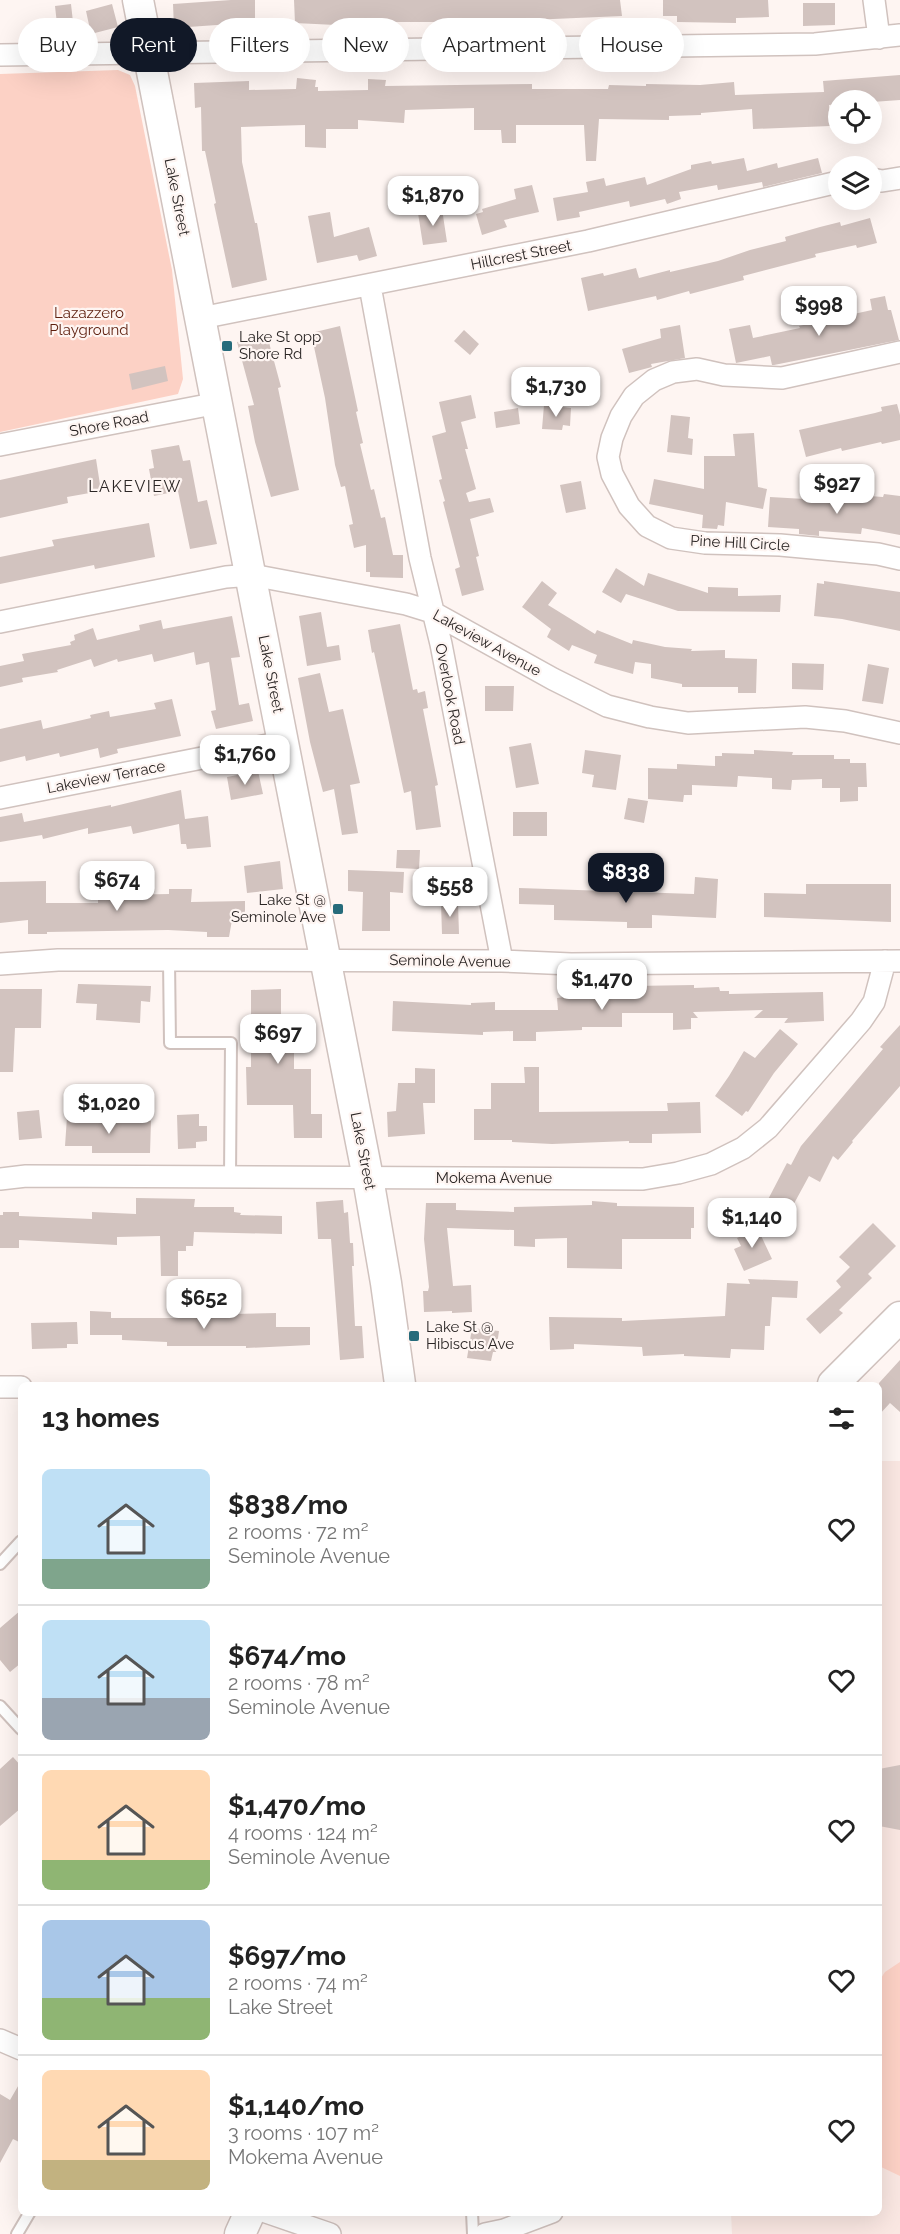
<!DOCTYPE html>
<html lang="en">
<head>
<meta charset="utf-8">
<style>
	body { margin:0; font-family:Raleway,sans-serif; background:#f2f2f2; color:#222; height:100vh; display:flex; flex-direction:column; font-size:22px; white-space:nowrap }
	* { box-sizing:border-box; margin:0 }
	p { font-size:20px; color:#767676 }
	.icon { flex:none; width:33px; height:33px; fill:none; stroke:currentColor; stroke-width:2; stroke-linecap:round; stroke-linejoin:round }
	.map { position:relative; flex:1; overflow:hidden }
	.side { position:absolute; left:18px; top:1382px; width:864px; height:834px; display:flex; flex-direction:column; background:#fff; border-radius:9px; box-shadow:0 6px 24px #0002 }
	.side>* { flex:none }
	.top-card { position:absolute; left:18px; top:18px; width:864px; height:54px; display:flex; gap:12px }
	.tools { position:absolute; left:828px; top:90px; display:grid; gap:12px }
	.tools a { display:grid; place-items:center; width:54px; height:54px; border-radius:50%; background:#fff; box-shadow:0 6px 24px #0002; font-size:30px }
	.price { position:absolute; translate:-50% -51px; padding:0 14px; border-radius:12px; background:#fff; color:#222; font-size:20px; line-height:39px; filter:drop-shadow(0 2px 3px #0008) }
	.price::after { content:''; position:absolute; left:50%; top:36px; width:18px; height:14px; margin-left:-9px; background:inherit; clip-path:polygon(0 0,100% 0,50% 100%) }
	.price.selected { background:#111827; color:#fff }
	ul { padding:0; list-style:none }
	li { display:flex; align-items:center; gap:18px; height:150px; padding:0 24px }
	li+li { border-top:2px solid #e0e0e0 }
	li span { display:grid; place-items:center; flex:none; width:168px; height:120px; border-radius:9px; color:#555 }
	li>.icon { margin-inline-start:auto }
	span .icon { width:72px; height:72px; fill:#fffc; stroke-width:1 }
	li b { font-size:26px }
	h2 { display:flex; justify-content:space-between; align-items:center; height:72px; padding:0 24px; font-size:26px }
	.pill { padding:0 21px; border-radius:27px; background:#fff; box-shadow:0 6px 24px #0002; font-size:21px; line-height:54px }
	.pill.selected { background:#111827; color:#fff }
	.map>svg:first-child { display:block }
	.built { fill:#fae7e2 }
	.green { fill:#fcd1c5 }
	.building { fill:#d2c3bf }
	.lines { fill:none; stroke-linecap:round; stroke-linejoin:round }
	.lane-casing { stroke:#d0c2be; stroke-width:14 }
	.street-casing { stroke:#d0c2be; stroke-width:24 }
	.secondary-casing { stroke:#d0c2be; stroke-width:33 }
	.lane { stroke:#fff; stroke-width:10 }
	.street { stroke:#fff; stroke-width:21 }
	.secondary { stroke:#fff; stroke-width:30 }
	.poi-dot { fill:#266b7b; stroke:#fef5f2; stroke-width:2 }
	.labels { text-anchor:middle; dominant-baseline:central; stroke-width:4.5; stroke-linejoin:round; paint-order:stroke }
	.street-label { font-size:15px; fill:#2b2625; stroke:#fef5f2 }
	.park-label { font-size:15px; fill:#5e1f0e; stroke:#fef5f2 }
	.poi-label { font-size:15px; fill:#2b2625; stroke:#fef5f2; text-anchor:start }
	.neighbourhood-label { font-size:16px; letter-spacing:1.5px; fill:#2b2625; stroke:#fef5f2 }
</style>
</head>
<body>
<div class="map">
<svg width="900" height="2234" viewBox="0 0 900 2234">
	<rect width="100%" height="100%" fill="#fef5f2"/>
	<path class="built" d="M879,1461H900V2234H732L731,2213L879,2212Z"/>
	<path class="green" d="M118,70L130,75L135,86L172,270L183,379L178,394L0,432V74Z
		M900,1962V2176L879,2166V1981L885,1972Z"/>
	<path class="building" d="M231,0H255V27H231V24L174,28L173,4Z
		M294,0H620L622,16L530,20V24H434V22H391L356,23V26L295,23Z
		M663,0H768L769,17L736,18V23L677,22V16H663Z
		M803,3H835V25L803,26Z
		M71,4L73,22L57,24L55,6Z
		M112,4L118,27L91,34L86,11Z
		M900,75V100L872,102L838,100V104L829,105L830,126L753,129L752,109L701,113V115L669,116V120L599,119L596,161H586L584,125H516V143H502L501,130H474V108L405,110L404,123L358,120V129H326V148L305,147V125L241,127L242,162L255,223H257L267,280L232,288L214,204L216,203L205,151H202L201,107L195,108L194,83L249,81V90L296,89L297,78L316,80L315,87H318V91L368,90V79L386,80L385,86L532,84V89H608L609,85L646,86V84L700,85L734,82L735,95L824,92L823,81Z
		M744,158L747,171L777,163L778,168L818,158L822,173L763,187L762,182L718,190L717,185L679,192L681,199L667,204L665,199L630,207L629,201L579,212L580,217L557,221L553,198L588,192L586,182L604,178L606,186L645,177L647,185L691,169V165L711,161L712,164Z
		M532,185L539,212L504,220L507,227L482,235L476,214L483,212L482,209L516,199L514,189Z
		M442,209L447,242L423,245L418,213Z
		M330,212L334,237L369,227L377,256L359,261L357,255L317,263L308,216Z
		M870,218L877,243L857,248L856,245L815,254L816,257L743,276L744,280L690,294L689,291L657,300L656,296L588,311L581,278L603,273L604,276L636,268L639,278L670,270V272L718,261L750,250L786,241L785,237L820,227L840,222L841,226Z
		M885,296L888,310H891L899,340L774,365H772L770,356L736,363L729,329L750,325L753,338L800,328L799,326L872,310L870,299Z
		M680,325L685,358L651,364L652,367L629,373L622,349L661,338L660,329Z
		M340,326L358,411L356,412L363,443L360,444L371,490L374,489L381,518L385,517L393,555H403V578L370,577V572H366V545L354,548L349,525L353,524L345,486L341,487L335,465L325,398L311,333Z
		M464,330L479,344L470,355L454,341Z
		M267,335L281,387L278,388L299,490L271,497L255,442L248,406L254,405L237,342Z
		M165,366L168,381L132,390L129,374Z
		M471,395L476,418L461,422L468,449H465L476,489L466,493L469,502L490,498L494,512L470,519L479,556L476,557L484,590L462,596L455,569L460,567L443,502L445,501L439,480L442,479L432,436L446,432L439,402Z
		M897,404L900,415V440L882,444L881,442L842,451L841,448L806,457L799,430L875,413L882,411L881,407Z
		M544,405L571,408L570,426L563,425L562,430L542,429Z
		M518,408L520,424L496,428L494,412Z
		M671,415L690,417L688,438L693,439L692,455L667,452Z
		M754,433L758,487L767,489L763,509L726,502L724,526L718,525L717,529L702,528L703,515L649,504L654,479L704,489V456H735L733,434Z
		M179,445L183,461L190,460L198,502L207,500L217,544L190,549L178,491L154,496L149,469L154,468L151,450Z
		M96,459L101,491L67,497L68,503L0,518V480Z
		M581,481L586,509L566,513L560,485Z
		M841,494L883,497L884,494L900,496V535L862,528L861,534L819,531V536L799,534V529L768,527L770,497L840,501Z
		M149,523L155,557L95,569L94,565L0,584V557L54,546L52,540Z
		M616,568L644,586L648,573L708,593V587L738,588V596L781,595L780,612L678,611L626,594L621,603L602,592Z
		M542,581L557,593L548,605L595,634L597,630L632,644L633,640L665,647L692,649L691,651L725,650V658L757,659L756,693H738V687H682V684L651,678V664L635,662L633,674L594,663L597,655L572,645L569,651L547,637L551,629L522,607Z
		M824,581L900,592V631L842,619L814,616L817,583L824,584Z
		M321,612L327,647L339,645L341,660L307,666L299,616Z
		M232,616L240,657L231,658L239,705L249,703L253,721L216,729L211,711L216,710L209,662L196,665L194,652L154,662L152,654L118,662L117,659L94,667L91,659L57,670L58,672L22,678L23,682L0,687V666L24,661L22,654L71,645L70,642L75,640L74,635L93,628L97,640L140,630L139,625L161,620L163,629Z
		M400,624L413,690L417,689L418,693L425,691L428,708L423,709L438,785L435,786L441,827L416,830L411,791L404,793L374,652L372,653L368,630Z
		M792,663L824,664L823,690L792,689Z
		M868,664L889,668L883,704L862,701Z
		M320,673L329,712L343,709L360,783L350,785L358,833L342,835L334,789L323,792L310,742L298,678Z
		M485,686H514L513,711H485Z
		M172,699L181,736L117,749L118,753L100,758L98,748L60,757L59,753L26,761L25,756L0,762V729L41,720L43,729L91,718L90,715L109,711L110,717L156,709L154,703Z
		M531,743L539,784L516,788L509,747Z
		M585,750L621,755L616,790L592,787L594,775L582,773Z
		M754,750L793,752L792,755H834V759H850V763H866L867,787H858V801L840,802V788H822V779L792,780L791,790L772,789V778L738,776L737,787L692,785V795H684L683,802L648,799V768L677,769V764L715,766V756H722V753L754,754Z
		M258,771L263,794L231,800L227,777Z
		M181,790L185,819L208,816L211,847L187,849L186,844H181L179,824L133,834L131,826L88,834V828L43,839L42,835L0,842V817L22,813L24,822L111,805V807Z
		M628,798L648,801L644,823L624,819Z
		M513,812H547V836H513Z
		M397,850H420L419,869L396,868Z
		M280,861L283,889L247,893L244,866Z
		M348,870L404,872L403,893L390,892V931H362L363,892L348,891Z
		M695,877L718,879L716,918L652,915V928H627V922L554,920V905L519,904V888L694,894Z
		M46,881V903H98V892H118V895L169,894V889H192L191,902L245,901V920H232L229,937H207V932L168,930L47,932V934H28V920L0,923V882Z
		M806,884H891V922L764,917V893L806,894Z
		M441,903H458L459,934H442Z
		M78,984L151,986L150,1002L141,1001L140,1023L96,1020L97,1004L76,1003Z
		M694,985V988L719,987L720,991H729V994L823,992L824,1021L784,1023L788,1018H754L763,1010L693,1012L698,1018H691V1029L673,1030V1013H622V1027H582V1030L536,1032V1041H513V1031L483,1032V1035L392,1031L393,1001L471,1005V1003L495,1002V1010H558L557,998L565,997V994L634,992V986Z
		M0,989H42L41,1028H15L13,1072H0Z
		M281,989V1021H294V1069H311V1114H322V1138H294L293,1105H247L246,1067H251V990Z
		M900,1025V1086L852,1141L853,1142L838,1160L833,1156L820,1182L809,1176L784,1222L762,1211L787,1163L791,1165L801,1146L883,1049L880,1047Z
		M780,1029L798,1044L774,1073L748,1112L746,1111L742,1116L715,1096L729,1076L744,1051L755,1058Z
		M524,1067H539V1112L668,1111L667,1103L700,1102L701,1133L652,1134V1143H629V1141L552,1144L512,1142V1140H474V1109H491V1083H525Z
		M415,1068L435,1069V1103H423L425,1134L388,1137L387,1112L396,1111L398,1083H415Z
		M39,1110L42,1138L19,1140L17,1112Z
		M199,1114V1126H207V1141L196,1142V1148L178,1149L177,1115Z
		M67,1117L151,1121L150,1153H92V1146H65Z
		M136,1198L195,1199L194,1207H234V1212L241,1213L240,1215L282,1216V1234L194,1232L193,1246H186V1251H178V1276H161L160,1236L117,1237V1245L19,1240V1248H0V1215H3V1212H19V1216L92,1219V1212L136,1214Z
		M343,1200L344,1213L348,1212L350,1243H353L354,1266H352L355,1326H362L364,1358L340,1360L331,1239H318L316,1202Z
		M592,1201L617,1203V1206L694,1207V1228H691V1239H622V1269L567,1268V1238L535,1239V1247L514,1246V1230L447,1228L453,1286L471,1285L472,1312L452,1313V1311L424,1312L423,1291H428L429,1287L424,1239L426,1203H456V1210L514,1212V1207L592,1205Z
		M873,1223L896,1246L868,1274L872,1278L839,1310L843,1313L820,1334L806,1319L841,1287L836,1281L850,1267L839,1257Z
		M756,1225L772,1259L744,1271L734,1249L741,1246L737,1238L744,1235L742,1232Z
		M748,1279L798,1281L797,1298L772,1297L770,1326H765L764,1350L731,1349L730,1358L684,1356V1354L643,1356L642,1347L574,1344V1349L550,1350L549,1317L622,1318V1321L725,1316L727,1283L750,1284Z
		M232,1303V1314L276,1313V1327H310V1345L246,1348V1346H167V1342L122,1340V1335H90V1311L111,1312V1318H210V1304Z
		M77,1322L78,1344H67V1348L32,1349L31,1323Z
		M472,1328L499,1331L496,1352H493L491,1361L467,1358Z
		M900,1360V1412L890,1403L879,1415V1383Z
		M21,1610V1663L10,1672L0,1660V1628Z
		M13,1757L21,1766V1808L0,1826V1769Z
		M900,1765V1830L879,1826V1769Z
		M21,2081V2143L13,2139L0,2163V2094L10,2100Z"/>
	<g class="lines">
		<g class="lane-casing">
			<path id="lane" d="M169,960L170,1043H231L230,1177
				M0,1564L21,1541
				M0,1706L21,1729
				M472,2212L473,2234
				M17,2234L30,2212"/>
		</g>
		<g class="street-casing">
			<path id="street" d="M874,0L879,38
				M0,55L815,44L900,35
				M872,179L882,181L900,178
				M370,286L420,558L441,644L502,961
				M201,318L588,241L838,182
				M900,352L782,378L724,375L697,369L673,372L654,380L634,396L621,416L612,438L608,457L612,474L629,506L647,526L671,538L705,543L780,545L878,554L900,559
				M0,445L218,403
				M0,622L226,577L252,575L406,604L432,612L553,679L607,706L650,717L688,723L805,717L845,721L900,733
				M0,798L283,742
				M0,964L58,960H164L502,961L571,964L900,961
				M0,1179L26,1176L643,1179L678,1173L711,1164L743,1148L768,1128L861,1021L874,1002L885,961
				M0,1387H21
				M0,2040L21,2049
				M266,2212L330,2234
				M485,2234L504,2230L552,2212"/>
		</g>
		<g class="secondary-casing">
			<path id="secondary" d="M138,0L368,1178L386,1283L400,1384
				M833,1384L900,1317
				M240,2234L250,2212"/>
		</g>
		<use href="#lane" class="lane"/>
		<use href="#street" class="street"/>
		<use href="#secondary" class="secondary"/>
	</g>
	<g class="poi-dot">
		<rect x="221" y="340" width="12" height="12" rx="3"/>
		<rect x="332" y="903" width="12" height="12" rx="3"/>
		<rect x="408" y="1330" width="12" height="12" rx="3"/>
	</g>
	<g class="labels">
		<g class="street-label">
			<text transform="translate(177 197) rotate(79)">Lake Street</text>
			<text transform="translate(521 255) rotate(-11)">Hillcrest Street</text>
			<text transform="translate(109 424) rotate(-11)">Shore Road</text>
			<text transform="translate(740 543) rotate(3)">Pine Hill Circle</text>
			<text transform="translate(487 643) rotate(29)">Lakeview Avenue</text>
			<text transform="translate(271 674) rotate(79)">Lake Street</text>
			<text transform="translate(450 694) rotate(79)">Overlook Road</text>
			<text transform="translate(106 777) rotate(-11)">Lakeview Terrace</text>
			<text transform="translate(450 961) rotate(1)">Seminole Avenue</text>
			<text transform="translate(363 1151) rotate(79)">Lake Street</text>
			<text x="494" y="1178">Mokema Avenue</text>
		</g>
		<g class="park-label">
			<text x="89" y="313">Lazazzero<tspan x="89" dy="17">Playground</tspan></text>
		</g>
		<g class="poi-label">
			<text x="239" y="337">Lake St opp<tspan x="239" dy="17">Shore Rd</tspan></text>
			<text x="326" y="900" text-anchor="end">Lake St @<tspan x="326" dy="17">Seminole Ave</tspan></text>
			<text x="426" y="1327">Lake St @<tspan x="426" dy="17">Hibiscus Ave</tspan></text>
		</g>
		<g class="neighbourhood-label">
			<text x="135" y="486">LAKEVIEW</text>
		</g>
	</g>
</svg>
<div class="tools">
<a><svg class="icon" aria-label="locate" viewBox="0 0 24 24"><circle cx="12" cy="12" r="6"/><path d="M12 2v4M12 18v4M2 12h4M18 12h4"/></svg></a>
<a><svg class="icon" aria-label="layers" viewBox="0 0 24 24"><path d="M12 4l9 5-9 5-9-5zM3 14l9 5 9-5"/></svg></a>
</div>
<b class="price" style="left:433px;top:227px">$1,870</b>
<b class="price" style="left:819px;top:337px">$998</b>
<b class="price" style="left:556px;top:418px">$1,730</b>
<b class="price" style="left:837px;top:515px">$927</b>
<b class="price" style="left:245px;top:786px">$1,760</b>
<b class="price selected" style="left:626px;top:904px">$838</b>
<b class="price" style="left:117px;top:912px">$674</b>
<b class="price" style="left:450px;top:918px">$558</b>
<b class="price" style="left:602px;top:1011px">$1,470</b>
<b class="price" style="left:278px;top:1065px">$697</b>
<b class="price" style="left:109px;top:1135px">$1,020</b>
<b class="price" style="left:752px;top:1249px">$1,140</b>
<b class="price" style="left:204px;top:1330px">$652</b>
<div class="top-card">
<a class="pill">Buy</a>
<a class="pill selected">Rent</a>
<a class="pill">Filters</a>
<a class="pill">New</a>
<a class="pill">Apartment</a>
<a class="pill">House</a>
</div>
<section class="side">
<h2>13 homes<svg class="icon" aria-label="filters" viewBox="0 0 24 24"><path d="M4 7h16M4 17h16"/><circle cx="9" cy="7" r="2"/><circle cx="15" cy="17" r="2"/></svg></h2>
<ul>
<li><span style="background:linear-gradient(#bfe0f5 75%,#7fa58c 0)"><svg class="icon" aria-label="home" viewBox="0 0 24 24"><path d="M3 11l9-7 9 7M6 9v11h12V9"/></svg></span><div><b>$838/mo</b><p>2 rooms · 72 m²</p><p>Seminole Avenue</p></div><svg class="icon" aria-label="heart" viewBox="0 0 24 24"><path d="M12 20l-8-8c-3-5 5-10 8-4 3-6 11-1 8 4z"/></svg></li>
<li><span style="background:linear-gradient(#bfe0f5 65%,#9aa5b1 0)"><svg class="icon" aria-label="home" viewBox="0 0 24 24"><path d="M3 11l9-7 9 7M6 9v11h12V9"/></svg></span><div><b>$674/mo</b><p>2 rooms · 78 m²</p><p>Seminole Avenue</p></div><svg class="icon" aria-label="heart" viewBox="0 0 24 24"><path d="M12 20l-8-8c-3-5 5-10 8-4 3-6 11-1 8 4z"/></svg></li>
<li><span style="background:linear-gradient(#ffd9b3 75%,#8fb573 0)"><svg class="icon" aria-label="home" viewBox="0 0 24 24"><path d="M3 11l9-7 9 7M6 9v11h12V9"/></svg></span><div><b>$1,470/mo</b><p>4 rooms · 124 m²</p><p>Seminole Avenue</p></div><svg class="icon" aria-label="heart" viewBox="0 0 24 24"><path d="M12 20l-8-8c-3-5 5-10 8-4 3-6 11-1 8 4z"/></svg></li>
<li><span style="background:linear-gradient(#a9c7e8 65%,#8fb573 0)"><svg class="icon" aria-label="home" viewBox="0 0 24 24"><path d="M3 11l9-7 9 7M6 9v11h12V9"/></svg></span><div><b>$697/mo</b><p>2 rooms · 74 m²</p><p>Lake Street</p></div><svg class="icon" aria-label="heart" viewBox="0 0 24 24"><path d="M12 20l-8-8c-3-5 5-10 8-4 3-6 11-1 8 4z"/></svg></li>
<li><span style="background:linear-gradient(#ffd9b3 75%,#c2b280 0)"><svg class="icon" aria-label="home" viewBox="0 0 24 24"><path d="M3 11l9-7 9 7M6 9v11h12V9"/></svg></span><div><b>$1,140/mo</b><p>3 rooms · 107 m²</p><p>Mokema Avenue</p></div><svg class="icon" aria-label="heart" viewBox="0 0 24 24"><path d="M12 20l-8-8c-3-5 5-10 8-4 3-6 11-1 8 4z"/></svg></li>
</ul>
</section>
</div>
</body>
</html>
